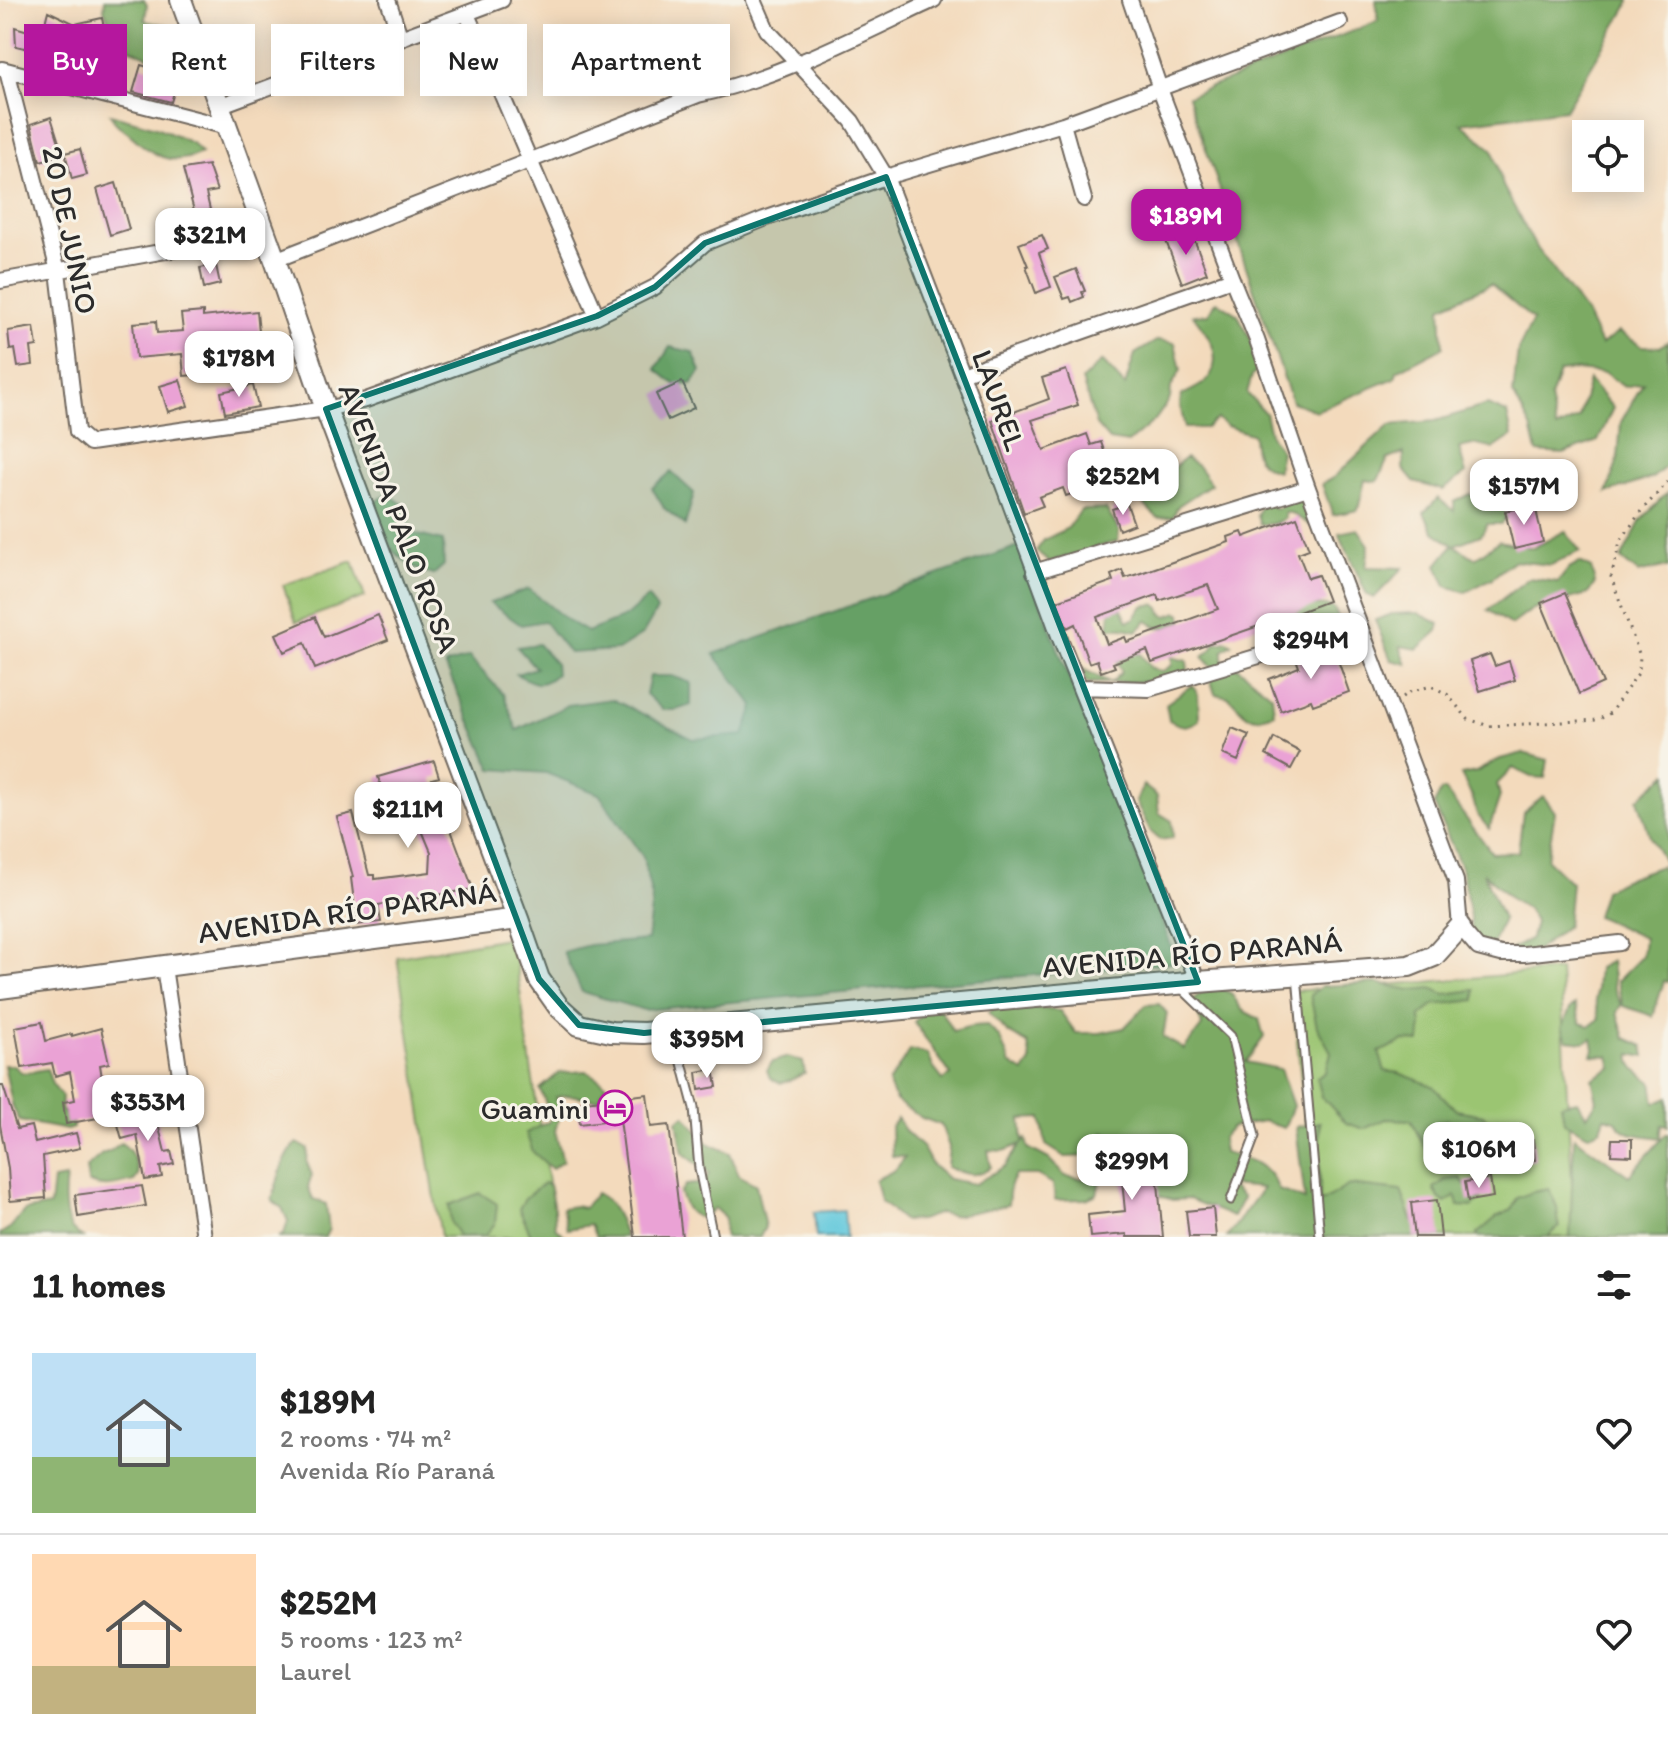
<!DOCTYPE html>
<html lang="en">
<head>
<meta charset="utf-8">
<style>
	body { margin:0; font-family:Itim,sans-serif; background:#f6f6f6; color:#222; height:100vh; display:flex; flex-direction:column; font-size:30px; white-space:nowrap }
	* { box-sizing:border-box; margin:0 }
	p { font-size:26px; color:#767676 }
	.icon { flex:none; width:44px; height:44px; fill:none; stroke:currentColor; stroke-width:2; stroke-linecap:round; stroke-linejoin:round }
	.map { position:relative; height:1237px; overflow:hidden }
	.side { display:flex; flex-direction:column; background:#fff; flex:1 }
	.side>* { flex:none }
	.guide { position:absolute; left:24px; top:24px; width:800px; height:72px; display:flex; gap:16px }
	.fabs { position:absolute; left:1572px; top:120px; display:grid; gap:16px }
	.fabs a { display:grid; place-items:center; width:72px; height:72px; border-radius:0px; background:#fff; box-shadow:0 4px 20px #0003; font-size:40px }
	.price { position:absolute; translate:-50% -68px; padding:0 18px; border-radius:16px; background:#fff; color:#222; font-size:26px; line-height:52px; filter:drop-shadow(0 2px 4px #0008) }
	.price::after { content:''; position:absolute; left:50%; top:48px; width:24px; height:18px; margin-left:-12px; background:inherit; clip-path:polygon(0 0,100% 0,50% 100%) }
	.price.selected { background:#b5179e; color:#fff }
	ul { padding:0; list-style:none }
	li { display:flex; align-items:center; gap:24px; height:200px; padding:0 32px }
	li+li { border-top:2px solid #e0e0e0 }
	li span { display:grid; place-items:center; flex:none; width:224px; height:160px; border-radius:0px; color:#555 }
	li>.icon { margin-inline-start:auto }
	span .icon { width:96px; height:96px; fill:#fffc; stroke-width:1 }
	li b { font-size:34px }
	h2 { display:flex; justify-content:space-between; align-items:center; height:96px; padding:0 32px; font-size:34px }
	.pill { padding:0 28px; border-radius:0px; background:#fff; box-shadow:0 4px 20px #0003; font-size:28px; line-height:72px }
	.pill.selected { background:#b5179e; color:#fff }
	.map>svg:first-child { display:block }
	.green { fill:#9bc572; stroke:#63784e; stroke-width:2 }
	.forest { fill:#7caa64; stroke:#546a48; stroke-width:2 }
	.water { fill:#60c8dc; stroke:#467a84; stroke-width:2 }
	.building { fill:#eaa2d5; fill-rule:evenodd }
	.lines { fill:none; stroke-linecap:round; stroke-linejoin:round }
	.lane-casing { stroke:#71685e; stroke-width:11 }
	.street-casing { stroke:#71685e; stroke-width:18 }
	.secondary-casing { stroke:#71685e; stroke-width:24 }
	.path { stroke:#71685e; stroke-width:3; stroke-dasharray:2 6; stroke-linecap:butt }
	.lane { stroke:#fff; stroke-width:7 }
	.street { stroke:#fff; stroke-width:14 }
	.secondary { stroke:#fff; stroke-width:20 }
	.marked { fill:#0f766e; fill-opacity:0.2; stroke:#0f766e; stroke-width:6; stroke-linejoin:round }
	.labels { text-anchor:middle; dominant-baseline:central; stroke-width:6; stroke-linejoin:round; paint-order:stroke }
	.street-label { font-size:30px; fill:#2b2b2b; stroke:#f7f3e8 }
	.poi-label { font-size:30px; fill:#2b2b2b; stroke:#f7f3e8; text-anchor:end }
</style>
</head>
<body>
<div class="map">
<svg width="1668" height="1237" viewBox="0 0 1668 1237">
	<rect width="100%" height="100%" fill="#f7f3e8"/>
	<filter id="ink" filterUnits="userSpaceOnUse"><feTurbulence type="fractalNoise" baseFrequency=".0125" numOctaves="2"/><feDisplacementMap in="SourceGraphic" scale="16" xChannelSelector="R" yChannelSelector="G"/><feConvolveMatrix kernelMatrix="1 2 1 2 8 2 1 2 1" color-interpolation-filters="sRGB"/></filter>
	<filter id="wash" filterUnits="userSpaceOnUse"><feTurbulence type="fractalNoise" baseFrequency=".006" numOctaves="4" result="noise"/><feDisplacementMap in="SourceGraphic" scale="32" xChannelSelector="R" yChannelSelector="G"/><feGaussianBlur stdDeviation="1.8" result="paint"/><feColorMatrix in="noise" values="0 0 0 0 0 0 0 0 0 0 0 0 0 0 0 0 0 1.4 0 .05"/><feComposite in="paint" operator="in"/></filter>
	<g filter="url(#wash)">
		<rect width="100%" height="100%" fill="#f3dabc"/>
		<path class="green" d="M353,561L365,597L296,622L283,585Z
			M512,937L556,1237H441L397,957Z
			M1560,970L1575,1237H1317L1292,991L1426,982Z"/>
		<path class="forest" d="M105,0H144L147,5L145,20C153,25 162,22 171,26V46L169,53L156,57H149L116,42L104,9Z
			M1376,0H1630V2L1565,110L1461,123L1493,150L1503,186L1534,244L1586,313L1601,345L1619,332L1642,346L1660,347L1668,341V465L1652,478L1607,493L1618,459L1621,422L1643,383L1624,387L1605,373L1576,370L1559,372L1550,398L1556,429L1579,418L1589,380L1613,408L1598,441L1563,454L1537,452L1531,427L1513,394L1518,350L1533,320L1491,284L1441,307L1443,347L1397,371L1395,378L1316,411L1292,402L1188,96L1378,21Z
			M110,114L156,127L192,143L201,153C168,169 151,153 127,132C118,125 115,124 110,114Z
			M1217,301L1238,315L1264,365L1252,376L1247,393L1265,413L1271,437L1281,451L1277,471C1256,465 1254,455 1253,435L1227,426L1217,419L1206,428H1185L1180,405L1181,396C1189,391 1203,386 1208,379C1225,356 1207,333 1193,315L1208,314Z
			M1158,340L1175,343L1181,370L1171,387L1170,399L1155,420L1128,443L1109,440L1096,425L1082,380L1102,361L1125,386L1135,354Z
			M670,347L693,352L701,371L692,384L676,385L656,369Z
			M1487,405L1507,413L1512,436L1493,449L1478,444L1459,448L1466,473L1443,490L1414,482L1403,469L1404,453L1388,459L1377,482L1365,480L1358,510L1333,515L1322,484L1334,477L1390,425L1435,421Z
			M1148,457L1156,461L1164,476L1185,458L1198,466L1211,484L1178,506L1173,517L1158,518C1138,499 1125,492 1127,463Z
			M671,472L694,493L685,525L664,508L652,488Z
			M1668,492V568L1663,567L1638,573L1621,559L1641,520Z
			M388,494L407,507L410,533L443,541L444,565L433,575L414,568L393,551L372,504Z
			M1470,494L1489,501L1505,503L1509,514L1501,524H1487L1481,535L1454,545L1475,558L1499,541L1533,548L1565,531L1580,551L1551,565L1513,561L1491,579L1466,592L1446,586L1437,565L1453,545L1434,532L1424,513L1438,498L1454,511V502Z
			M1293,499L1303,500L1311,509L1310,525L1291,513H1284L1285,517C1279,524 1269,525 1260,524L1257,515L1260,507L1269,503L1276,509Z
			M1106,509L1119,530L1118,541L1050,562L1036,551L1044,540L1068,528L1081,510Z
			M1358,529L1369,545L1366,567L1403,568L1374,598L1367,595L1339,533Z
			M1019,546L1177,962L644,1010L582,992L563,952L589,945L647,940L652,899L643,857L599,794L546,773L492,769L445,665L469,657L504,695L517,730L568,705L612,699L693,739L744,735L754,706L714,654Z
			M1580,562L1591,568L1595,583L1588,594L1533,609L1511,625L1488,610L1529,578L1558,582L1569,568Z
			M529,589L568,621L587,632L625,617L648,597L657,610L643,634L618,650L569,653L544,621L521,625L490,603Z
			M1155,604L1160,608L1163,615L1167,616L1178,612L1182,614L1183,621L1177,622L1168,628L1157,627L1147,621L1137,631L1123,628H1109L1111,608L1122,609L1128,621L1134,619L1143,606Z
			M1308,605C1335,606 1335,603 1342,631L1294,645L1288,626L1292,613Z
			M1414,613H1418L1440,624L1438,631L1418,649L1400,646L1407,664L1391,660L1375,620L1392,614Z
			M1228,641L1232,644L1223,650V667H1237L1272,695L1274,713L1257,718L1247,716L1229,697L1215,694L1210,678L1214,670L1203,657L1213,648L1215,643Z
			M538,644L555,663L556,674C540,689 533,683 516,674L536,668L517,647Z
			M1128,651L1140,654L1150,667L1162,672L1172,665V657L1187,661L1189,681L1086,683L1083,669L1111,683L1122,672L1116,660Z
			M650,676H672L691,683V705L676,710H663L646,694Z
			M1192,685L1198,694L1199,720C1188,728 1181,727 1169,720L1166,704Z
			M1523,753L1548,760L1545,778L1531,777L1513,768L1497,784L1500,796L1489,829L1477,814L1472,796L1461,775L1476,772L1500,759Z
			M1668,773V869L1650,837L1638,799Z
			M1143,785L1157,796L1159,813L1172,821L1173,838L1160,840L1151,832L1136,802Z
			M1445,790L1492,853L1518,852L1523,813L1543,796L1555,812L1547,860L1571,883L1567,926L1546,943L1520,961L1503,954L1531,938L1535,922L1528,909L1511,899L1483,872L1503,919L1490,950L1472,940L1469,908L1461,867L1434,804L1441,791Z
			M1661,866L1668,885V982L1664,981L1653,1016L1623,1006L1617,981L1642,956L1644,938L1596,916L1604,890L1630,877Z
			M1611,961L1614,988L1621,1005L1617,1012L1625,1038L1643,1046L1645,1057L1631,1054C1628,1067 1642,1074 1652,1082L1655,1103L1668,1097V1126L1662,1125L1660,1138C1643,1134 1624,1138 1616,1120L1605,1117L1601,1129L1588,1135L1564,1122L1561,1104L1577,1101L1587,1116L1597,1100L1592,1079L1612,1068L1609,1056L1592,1055L1594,1049L1592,1038L1585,1042L1567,1040L1562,1028L1570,1009L1575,1005L1581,1023L1590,1026L1599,1019L1595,1000L1598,968Z
			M1375,983L1411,990L1432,988L1444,994L1475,990V1000L1434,1005L1420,1017L1422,1023L1420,1042L1404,1041L1379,1052L1385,1071L1399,1073L1433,1086L1456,1110L1483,1115L1504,1135L1503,1142L1493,1156L1478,1159L1464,1132L1448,1119L1435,1123L1456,1147L1454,1171C1426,1155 1424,1148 1411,1120L1386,1119L1364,1129L1346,1123L1322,1097L1317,1078L1326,1072L1331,1052L1317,1027L1310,995L1322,986Z
			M1213,986L1231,993L1242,1010L1259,1019L1264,1037L1246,1062L1280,1069L1293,1106L1284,1128L1263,1121L1232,1127L1222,1138L1224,1153C1250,1159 1268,1163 1279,1190L1305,1200L1296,1127L1320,1122V1203L1349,1185L1401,1191L1419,1237H1227L1263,1188L1229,1185L1243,1198L1233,1217L1189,1199L1172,1200L1154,1194L1152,1163L1133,1158L1128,1142L1104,1132L1108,1152L1096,1156L1065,1157L1046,1145L1041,1118L1021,1119L1023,1142L1026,1139L1028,1148L1049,1159L1065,1176L1100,1181L1097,1194L1086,1199L1055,1200L1053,1184L1037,1175H1015L1010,1184L1008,1205L953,1216L940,1213L920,1220L904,1221L880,1201L875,1180L895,1170L905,1157L892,1156L891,1126L897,1118L906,1132L923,1148L932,1165L948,1179L975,1184L1005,1166L1021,1144L1004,1151L988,1150L991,1167C977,1179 963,1174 947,1167L949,1147L941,1125L922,1118L897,1102L888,1083L910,1050L928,1054L933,1067L943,1080L951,1075L914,1022L928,1007L938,1006L953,1031L972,1026L987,1025L1000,1038L1010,1063L1024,1072L1031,1062L1028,1044L1008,1033L988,1012L1000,1006H1023L1060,1011L1076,1033H1100L1124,1028L1146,1005L1159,1004L1167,1013L1163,1037L1184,1049L1202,1026L1193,999Z
			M788,1057L803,1062L805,1073L791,1080L780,1083L770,1078L767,1070L772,1062Z
			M4,1065H14C23,1079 33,1070 47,1069L52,1084L62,1097L61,1109L65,1114L73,1118V1128L67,1130L20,1121L13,1108Z
			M586,1071L606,1084L599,1100L569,1095L556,1097L560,1113L555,1131L563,1161L552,1169L533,1152L526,1133L550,1121V1114L540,1089L559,1073Z
			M685,1115L706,1142L730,1153L739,1175L756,1185L765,1227L760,1237H725L724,1233L725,1218L714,1208L703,1218C687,1216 685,1206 680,1193L686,1185L704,1183L709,1173L683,1153L677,1121Z
			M1666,1134H1668V1237H1570L1574,1137L1629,1176Z
			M121,1143C132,1150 137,1163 138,1176L134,1181C119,1185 103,1190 88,1182L86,1168L102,1154L110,1151Z
			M297,1143L308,1149L307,1163L312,1175L308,1187L313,1199L326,1204L329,1229L325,1237H278L284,1234L288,1221L282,1208L272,1200C277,1183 284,1154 297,1143Z
			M66,1178C64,1192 63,1217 72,1229C75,1233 79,1234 83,1237H0V1234L11,1227L24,1211L50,1206L53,1180Z
			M1460,1178L1470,1190L1479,1194L1481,1200L1472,1207L1458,1206L1456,1196L1445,1203L1439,1198L1434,1188L1445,1180Z
			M544,1183L549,1185L554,1209L555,1227L566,1237H532L519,1209L525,1198Z
			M1549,1189L1557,1207L1559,1227L1548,1237H1479L1477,1234L1498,1216L1512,1210L1517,1198L1533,1192Z
			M480,1193L497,1204L495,1223L485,1236L460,1237L451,1223L449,1205Z
			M596,1193C614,1202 619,1219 625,1237H596L590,1225L567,1229L562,1208L575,1206L584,1208Z"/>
		<path class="water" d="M844,1210L846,1237H816L814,1212Z"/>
		<g id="blocks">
			<path class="building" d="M48,11L75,24L102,18L109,52L72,59L16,46L15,27L42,35Z
				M141,65L179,76L171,102L133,92Z
				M51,117L63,155L40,161L31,124Z
				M80,149L87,175L72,179L65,153Z
				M208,165L217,191L206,193L213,222L198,226L183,169Z
				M116,183L129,229L110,235L97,189Z
				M1191,231L1207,273L1182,283L1166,241Z
				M1042,235L1048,249L1039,253L1051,287L1036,293L1026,266H1028L1019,244Z
				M216,265L220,284L204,288L200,268Z
				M1076,269L1085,291L1082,292L1084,297L1072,302L1070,297L1064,299L1055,277Z
				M257,311L260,342L212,347L213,350L203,351L206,374L184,376L182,354L136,358L133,323L156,321L157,333L183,331L181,314L203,312V317Z
				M34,327L37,346L31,347L33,365L18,367L15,349L10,350L8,331Z
				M1066,370L1078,405L1032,420L1044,450L1087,434L1091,445L1101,442L1105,454L1075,465L1083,490L1066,496L1063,488L1039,497L1043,506L1024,513L992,420L1049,399L1042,378Z
				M180,380L188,406L168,412L160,386Z
				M682,382L694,408L668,420L656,394Z
				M253,385L258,407L225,413L221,392Z
				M1127,504L1134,524L1119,530L1112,509Z
				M1535,505L1543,542L1514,549L1505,511Z
				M1297,517L1309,549L1298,553L1308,578L1318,575L1328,601L1291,615L1295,624L1277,631L1273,621L1152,663L1147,650L1113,663L1115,667L1101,672L1097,660L1089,663L1075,624L1067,628L1057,601L1113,581L1111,575L1122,570L1125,578L1138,574L1229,542L1228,537L1242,532L1244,537ZM1208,585L1218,609L1127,642L1125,637L1107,644L1097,617L1157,595L1159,601Z
				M1565,593L1603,683L1579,694L1541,603Z
				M378,615L388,640L315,669L305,643L284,652L276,634L315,617L324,637Z
				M1333,646L1349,692L1313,705L1311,700L1281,711L1269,679L1299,667L1296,659Z
				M1490,654L1495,666L1509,661L1515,680L1480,691L1470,661Z
				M1232,728L1249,735L1238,761L1222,754Z
				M1274,738L1300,752L1291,769L1266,755Z
				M434,761L439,777L432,779L473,889L378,905L381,922L357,925L351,878L353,877L337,817L353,813L369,875H375V879L430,872L431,852L404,787L383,793L378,777Z
				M42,1022L46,1041L72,1034V1036L101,1028L109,1063L100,1065L108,1116L66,1124L63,1102L75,1100L70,1072L55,1076L52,1063L22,1068L15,1027Z
				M714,1069L717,1087L699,1090L697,1072Z
				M0,1086H3L17,1129L31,1126L35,1143L76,1133L80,1148L43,1156L46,1198L10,1201L8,1168L0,1125Z
				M647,1094L651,1127L669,1125L682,1237H635L620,1119L580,1124L577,1103Z
				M155,1111L165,1152L171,1151L174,1164L160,1167L162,1177L145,1180L137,1135L122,1139L117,1121Z
				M1533,1139L1535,1160L1505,1163L1503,1142Z
				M1612,1139H1632V1156L1611,1155Z
				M1126,1150L1128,1165L1156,1162L1163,1237H1127V1234L1090,1237L1088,1215L1125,1211L1121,1170L1110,1171L1108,1152Z
				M1490,1178L1493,1197L1468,1201L1465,1182Z
				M142,1186L146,1206L78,1217L75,1195Z
				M1437,1200L1441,1237H1415L1411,1203Z
				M1213,1208L1216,1237H1189L1186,1211Z"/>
		</g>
	</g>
	<g filter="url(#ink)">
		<use href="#blocks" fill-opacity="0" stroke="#71685e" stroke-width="2"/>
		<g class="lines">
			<g class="lane-casing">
				<path id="lane" d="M1297,976L1320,1237
					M1181,988L1231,1036L1255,1136L1231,1200
					M674,1033L694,1108L699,1169L713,1237"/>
			</g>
			<g class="street-casing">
				<path id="street" d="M388,0L401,39
					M754,0L767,30L852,121L886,177L962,374L1061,641L1198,982
					M1130,0L1160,89L1232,279L1257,340L1308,488L1456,881L1460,927L1478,948L1501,954H1524L1620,943
					M467,14L597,316
					M2,69L227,127
					M7,71L58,271L77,432L90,443L326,409L366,400L597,316L655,287L705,243L764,219L886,177L1063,124L1340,22
					M219,106L502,0
					M1063,124L1084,199
					M275,260L698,95C782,77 857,36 934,0
					M0,281L265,233
					M962,374L1232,279
					M1034,572L1308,488
					M1080,687L1149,689L1359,626
					M164,967L204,1237"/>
			</g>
			<g class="secondary-casing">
				<path id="secondary" d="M181,0L275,260L326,409L518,919L539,979L558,1006L579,1025L611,1032L644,1033L1198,982L1409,966L1434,956L1460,927
					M0,988L518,919"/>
			</g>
			<path class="path" d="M1403,697L1410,692L1431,686L1447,694L1468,719L1489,726L1598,720L1610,713L1639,672L1640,656L1611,577L1620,542L1641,511L1668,482"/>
			<use href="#lane" class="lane"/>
			<use href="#street" class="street"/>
			<use href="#secondary" class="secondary"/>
		</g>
	</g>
	<path class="marked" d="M886,177L1198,982L644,1033L579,1025L539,979L326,409L597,316L655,287L705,243Z"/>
	<defs>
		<g id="hotel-ring" transform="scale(1.8)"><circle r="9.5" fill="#f7f3e8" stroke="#b5179e" stroke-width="1.5"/><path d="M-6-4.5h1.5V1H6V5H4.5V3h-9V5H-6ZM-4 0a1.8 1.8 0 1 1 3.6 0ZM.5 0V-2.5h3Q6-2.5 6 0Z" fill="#b5179e"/></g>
	</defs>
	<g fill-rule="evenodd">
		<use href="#hotel-ring" x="615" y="1108"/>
	</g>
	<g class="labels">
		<g class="street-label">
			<text transform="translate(70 230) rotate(78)">20 DE JUNIO</text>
			<text transform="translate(999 400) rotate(70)">LAUREL</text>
			<text transform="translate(399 518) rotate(69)">AVENIDA PALO ROSA</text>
			<text transform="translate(347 912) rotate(-8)">AVENIDA RÍO PARANÁ</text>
			<text transform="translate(1192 954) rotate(-5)">AVENIDA RÍO PARANÁ</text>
		</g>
		<g class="poi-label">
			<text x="589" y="1108">Guamini</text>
		</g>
	</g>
</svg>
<div class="fabs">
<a><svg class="icon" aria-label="locate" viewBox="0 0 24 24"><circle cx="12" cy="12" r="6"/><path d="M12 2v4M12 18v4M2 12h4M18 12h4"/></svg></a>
</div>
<b class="price selected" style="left:1186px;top:257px">$189M</b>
<b class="price" style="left:210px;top:276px">$321M</b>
<b class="price" style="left:239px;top:399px">$178M</b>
<b class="price" style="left:1123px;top:517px">$252M</b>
<b class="price" style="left:1524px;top:527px">$157M</b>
<b class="price" style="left:1311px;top:681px">$294M</b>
<b class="price" style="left:408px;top:850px">$211M</b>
<b class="price" style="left:707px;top:1080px">$395M</b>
<b class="price" style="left:148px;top:1143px">$353M</b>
<b class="price" style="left:1479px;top:1190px">$106M</b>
<b class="price" style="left:1132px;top:1202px">$299M</b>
<div class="guide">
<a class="pill selected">Buy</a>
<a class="pill">Rent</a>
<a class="pill">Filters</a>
<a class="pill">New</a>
<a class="pill">Apartment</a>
</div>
</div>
<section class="side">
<h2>11 homes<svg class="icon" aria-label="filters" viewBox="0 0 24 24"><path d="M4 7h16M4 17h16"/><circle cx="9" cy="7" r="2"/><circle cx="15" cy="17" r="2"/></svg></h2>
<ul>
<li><span style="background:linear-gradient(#bfe0f5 65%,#8fb573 0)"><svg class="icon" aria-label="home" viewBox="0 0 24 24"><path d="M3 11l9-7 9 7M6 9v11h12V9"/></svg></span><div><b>$189M</b><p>2 rooms · 74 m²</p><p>Avenida Río Paraná</p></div><svg class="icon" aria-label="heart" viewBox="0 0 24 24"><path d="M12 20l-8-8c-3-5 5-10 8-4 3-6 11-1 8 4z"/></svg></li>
<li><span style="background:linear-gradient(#ffd9b3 70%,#c2b280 0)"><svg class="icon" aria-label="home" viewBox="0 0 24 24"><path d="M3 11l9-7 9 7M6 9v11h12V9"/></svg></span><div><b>$252M</b><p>5 rooms · 123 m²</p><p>Laurel</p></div><svg class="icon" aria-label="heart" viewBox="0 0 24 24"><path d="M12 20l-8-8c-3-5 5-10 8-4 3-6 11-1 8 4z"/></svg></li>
</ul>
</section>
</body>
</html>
